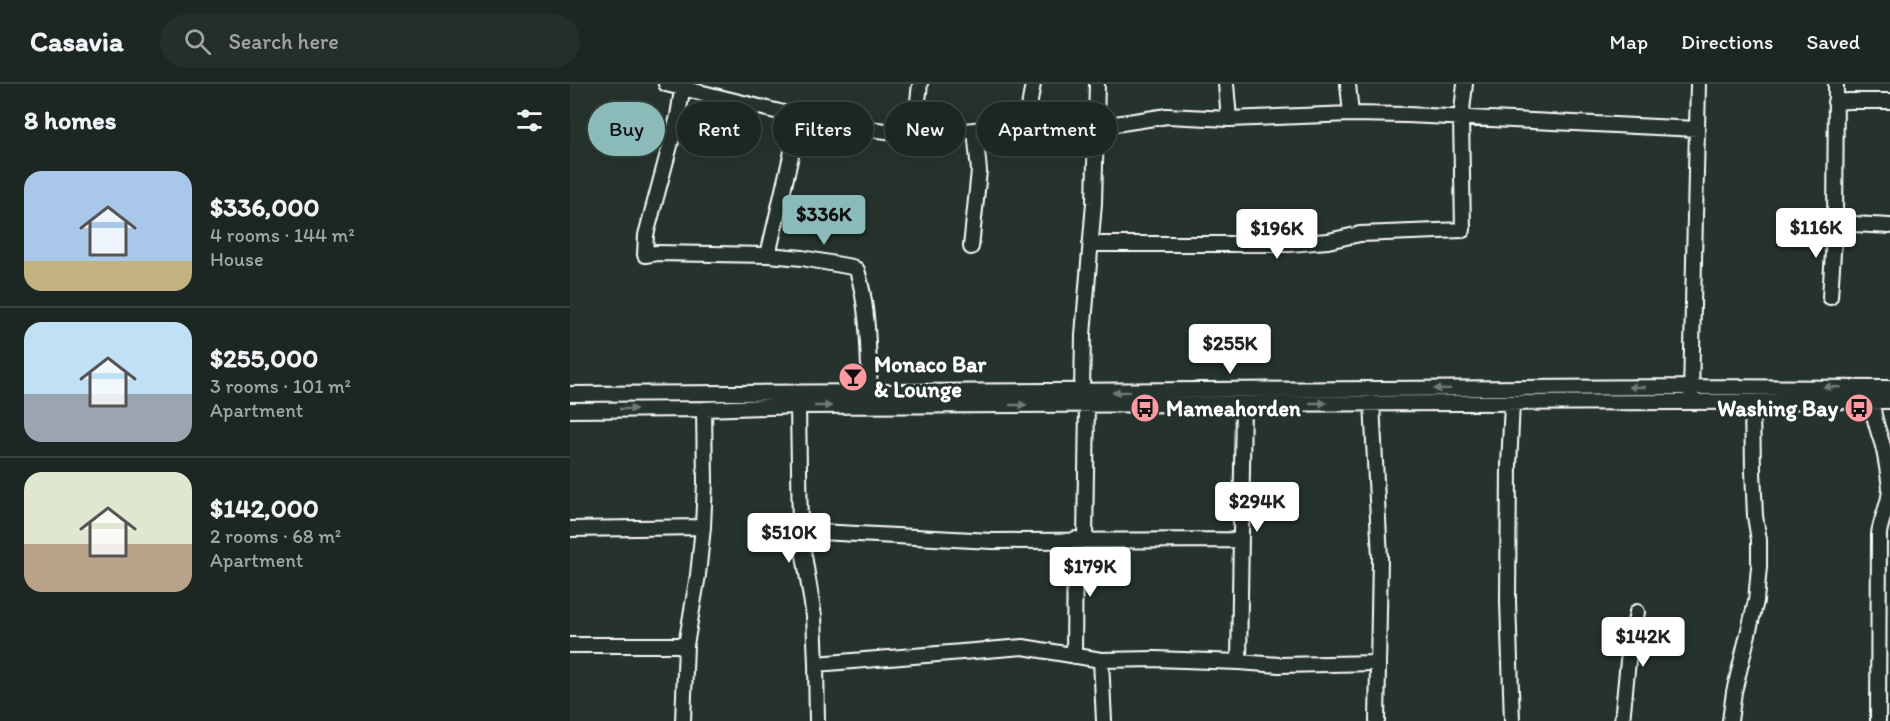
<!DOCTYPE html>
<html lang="en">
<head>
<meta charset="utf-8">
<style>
	body { margin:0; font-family:Itim,sans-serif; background:#252e2a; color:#f1f3f6; height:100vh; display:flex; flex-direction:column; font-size:22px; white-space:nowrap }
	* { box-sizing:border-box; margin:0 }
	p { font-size:20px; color:#a0a5a5 }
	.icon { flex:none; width:33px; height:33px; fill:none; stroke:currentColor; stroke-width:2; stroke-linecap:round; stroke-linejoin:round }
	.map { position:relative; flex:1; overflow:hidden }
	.details { display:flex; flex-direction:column; background:#1c2622; width:570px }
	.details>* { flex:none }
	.banner { position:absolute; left:18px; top:18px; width:570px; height:54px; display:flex; gap:12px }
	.price { position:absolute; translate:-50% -51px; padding:0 14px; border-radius:6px; background:#fff; color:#222; font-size:20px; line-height:39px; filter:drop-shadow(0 2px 3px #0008) }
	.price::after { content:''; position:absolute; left:50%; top:36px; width:18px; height:14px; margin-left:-9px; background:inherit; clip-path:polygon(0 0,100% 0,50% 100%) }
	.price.current { background:#8bbbb9; color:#111 }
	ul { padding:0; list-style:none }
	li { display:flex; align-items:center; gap:18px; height:150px; padding:0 24px }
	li+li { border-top:2px solid #3a4340 }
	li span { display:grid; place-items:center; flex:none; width:168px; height:120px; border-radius:18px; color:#555 }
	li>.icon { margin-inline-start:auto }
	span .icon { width:72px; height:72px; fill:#fffc; stroke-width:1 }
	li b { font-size:26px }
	h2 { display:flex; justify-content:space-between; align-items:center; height:72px; padding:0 24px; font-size:26px }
	.chip { padding:0 21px; border-radius:27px; background:#1c2622; box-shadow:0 3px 15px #0003,0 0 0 2px #3a4340; font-size:21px; line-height:54px }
	.chip.current { background:#8bbbb9; color:#111 }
	header { display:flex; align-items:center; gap:36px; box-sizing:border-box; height:84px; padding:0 30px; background:#1c2622; border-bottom:2px solid #3a4340 }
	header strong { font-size:28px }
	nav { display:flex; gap:33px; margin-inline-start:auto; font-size:21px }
	.search { width:420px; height:54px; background:#252e2a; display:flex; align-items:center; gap:15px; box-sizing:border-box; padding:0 21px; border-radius:33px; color:#a0a5a5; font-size:22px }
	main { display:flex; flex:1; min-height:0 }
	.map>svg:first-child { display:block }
	.building { fill:#70635c; stroke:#fff; stroke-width:1.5 }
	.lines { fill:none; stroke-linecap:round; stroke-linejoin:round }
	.minor-casing { stroke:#fff; stroke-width:18 }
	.minor { stroke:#26332d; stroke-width:14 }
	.oneway { fill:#727a76 }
	.labels { text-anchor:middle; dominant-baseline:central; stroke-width:6; stroke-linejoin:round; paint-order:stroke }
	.poi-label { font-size:22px; font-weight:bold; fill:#fff; stroke:#26332d; text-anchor:start }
</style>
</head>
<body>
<header>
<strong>Casavia</strong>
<div class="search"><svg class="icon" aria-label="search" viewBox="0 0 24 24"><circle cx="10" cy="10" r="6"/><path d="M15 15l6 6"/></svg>Search here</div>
<nav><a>Map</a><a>Directions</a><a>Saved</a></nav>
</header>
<main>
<section class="details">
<h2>8 homes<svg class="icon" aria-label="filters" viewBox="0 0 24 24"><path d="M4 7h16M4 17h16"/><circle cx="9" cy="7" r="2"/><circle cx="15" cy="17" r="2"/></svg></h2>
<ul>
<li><span style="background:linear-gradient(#a9c7e8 75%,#c2b280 0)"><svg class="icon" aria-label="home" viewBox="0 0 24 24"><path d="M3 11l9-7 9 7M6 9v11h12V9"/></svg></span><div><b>$336,000</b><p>4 rooms · 144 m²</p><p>House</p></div></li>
<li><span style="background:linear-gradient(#bfe0f5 60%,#9aa5b1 0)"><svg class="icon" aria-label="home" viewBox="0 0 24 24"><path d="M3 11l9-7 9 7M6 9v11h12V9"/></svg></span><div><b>$255,000</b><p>3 rooms · 101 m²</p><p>Apartment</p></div></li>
<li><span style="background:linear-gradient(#dfe7d0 60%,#b9a48a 0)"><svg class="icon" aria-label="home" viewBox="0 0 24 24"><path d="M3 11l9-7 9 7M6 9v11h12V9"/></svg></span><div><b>$142,000</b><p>2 rooms · 68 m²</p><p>Apartment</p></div></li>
</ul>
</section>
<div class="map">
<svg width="1320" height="637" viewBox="0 0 1320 637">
	<rect width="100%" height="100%" fill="#26332d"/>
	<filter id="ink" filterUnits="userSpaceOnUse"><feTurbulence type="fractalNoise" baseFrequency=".0167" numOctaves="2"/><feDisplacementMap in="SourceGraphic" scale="12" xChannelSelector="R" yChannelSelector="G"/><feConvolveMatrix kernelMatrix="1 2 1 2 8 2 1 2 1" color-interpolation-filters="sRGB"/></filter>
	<g filter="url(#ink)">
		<path class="building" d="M276,286H291V301H275Z"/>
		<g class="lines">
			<g class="minor-casing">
				<path id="minor" d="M96,0L230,33L289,44L344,50L378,49L456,40L526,43L597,32L659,35L781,30L837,31L1127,45
					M113,0L108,32L76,151L75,171L87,169L198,171L232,174L282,183L287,186C299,225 298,268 300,309
					M656,0L659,35
					M778,0L781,30
					M1265,18L1279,17H1320
					M456,40L463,0
					M344,50L350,0
					M1265,139L1320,142
					M520,160H719L758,157L790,150L893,146L891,35L895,0
					M401,163L409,87L405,46
					M198,171L230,33
					M1260,213L1265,139L1266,0
					M512,308L513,251L524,119L527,0
					M0,310L1121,303L1320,304
					M1121,310L1128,0
					M1302,317C1303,335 1308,345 1313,362C1315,370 1319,396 1320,404C1320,420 1311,434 1309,450L1308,637
					M802,319L810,474L807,637
					M228,322L230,447L244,532L246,580L247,637
					M0,326L134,325L228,322L1320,317
					M0,445L133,443
					M230,447L422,457L671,456
					M515,455L517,321
					M0,561H116
					M504,572L505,455
					M531,576L534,637
					M669,578L673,320
					M246,580L453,563L531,576L585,575L669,578L709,581L808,579
					M113,637L116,561L128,491L133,443L135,398L134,325
					M942,637L938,517L939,382L942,319
					M1052,637L1058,577L1067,528
					M1160,637L1164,608L1186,517L1189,483V456L1185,432L1183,387L1182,318"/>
			</g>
			<use href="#minor" class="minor"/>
		</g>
		<defs><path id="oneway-solid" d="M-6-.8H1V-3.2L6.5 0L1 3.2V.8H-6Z" transform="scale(1.5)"/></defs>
		<g class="oneway">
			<use href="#oneway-solid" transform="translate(1067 303) rotate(180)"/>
			<use href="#oneway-solid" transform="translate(1262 303) rotate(-179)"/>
			<use href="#oneway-solid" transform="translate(872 305) rotate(179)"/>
			<use href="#oneway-solid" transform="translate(551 308) rotate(179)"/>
			<use href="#oneway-solid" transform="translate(748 319)"/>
			<use href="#oneway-solid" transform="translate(448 321)"/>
			<use href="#oneway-solid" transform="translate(253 322)"/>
			<use href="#oneway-solid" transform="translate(58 325)"/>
		</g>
	</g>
	<defs>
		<g id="bar-disc" transform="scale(1.5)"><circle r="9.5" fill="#ff9aa2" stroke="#26332d"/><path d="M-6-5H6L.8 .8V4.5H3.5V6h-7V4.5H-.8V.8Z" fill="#111"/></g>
		<g id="bus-disc" transform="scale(1.5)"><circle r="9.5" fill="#ff9aa2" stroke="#26332d"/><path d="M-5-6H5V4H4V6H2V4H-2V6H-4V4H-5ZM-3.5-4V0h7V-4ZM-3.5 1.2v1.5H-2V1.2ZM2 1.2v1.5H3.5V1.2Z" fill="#111"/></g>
	</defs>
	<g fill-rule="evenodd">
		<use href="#bar-disc" x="283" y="293"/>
		<use href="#bus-disc" x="575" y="324"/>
		<use href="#bus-disc" x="1289" y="324"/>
	</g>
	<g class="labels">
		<g class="poi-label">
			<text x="304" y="280">Monaco Bar<tspan x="304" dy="25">&amp; Lounge</tspan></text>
			<text x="596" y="324">Mameahorden</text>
			<text x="1268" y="324" text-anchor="end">Washing Bay</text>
		</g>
	</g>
</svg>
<b class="price current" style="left:254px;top:162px">$336K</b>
<b class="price" style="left:1246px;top:175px">$116K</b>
<b class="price" style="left:707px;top:176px">$196K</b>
<b class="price" style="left:660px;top:291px">$255K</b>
<b class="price" style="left:687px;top:449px">$294K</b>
<b class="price" style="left:219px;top:480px">$510K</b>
<b class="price" style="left:520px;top:514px">$179K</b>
<b class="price" style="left:1073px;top:584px">$142K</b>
<div class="banner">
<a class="chip current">Buy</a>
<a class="chip">Rent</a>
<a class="chip">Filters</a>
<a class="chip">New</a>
<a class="chip">Apartment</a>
</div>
</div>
</main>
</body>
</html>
